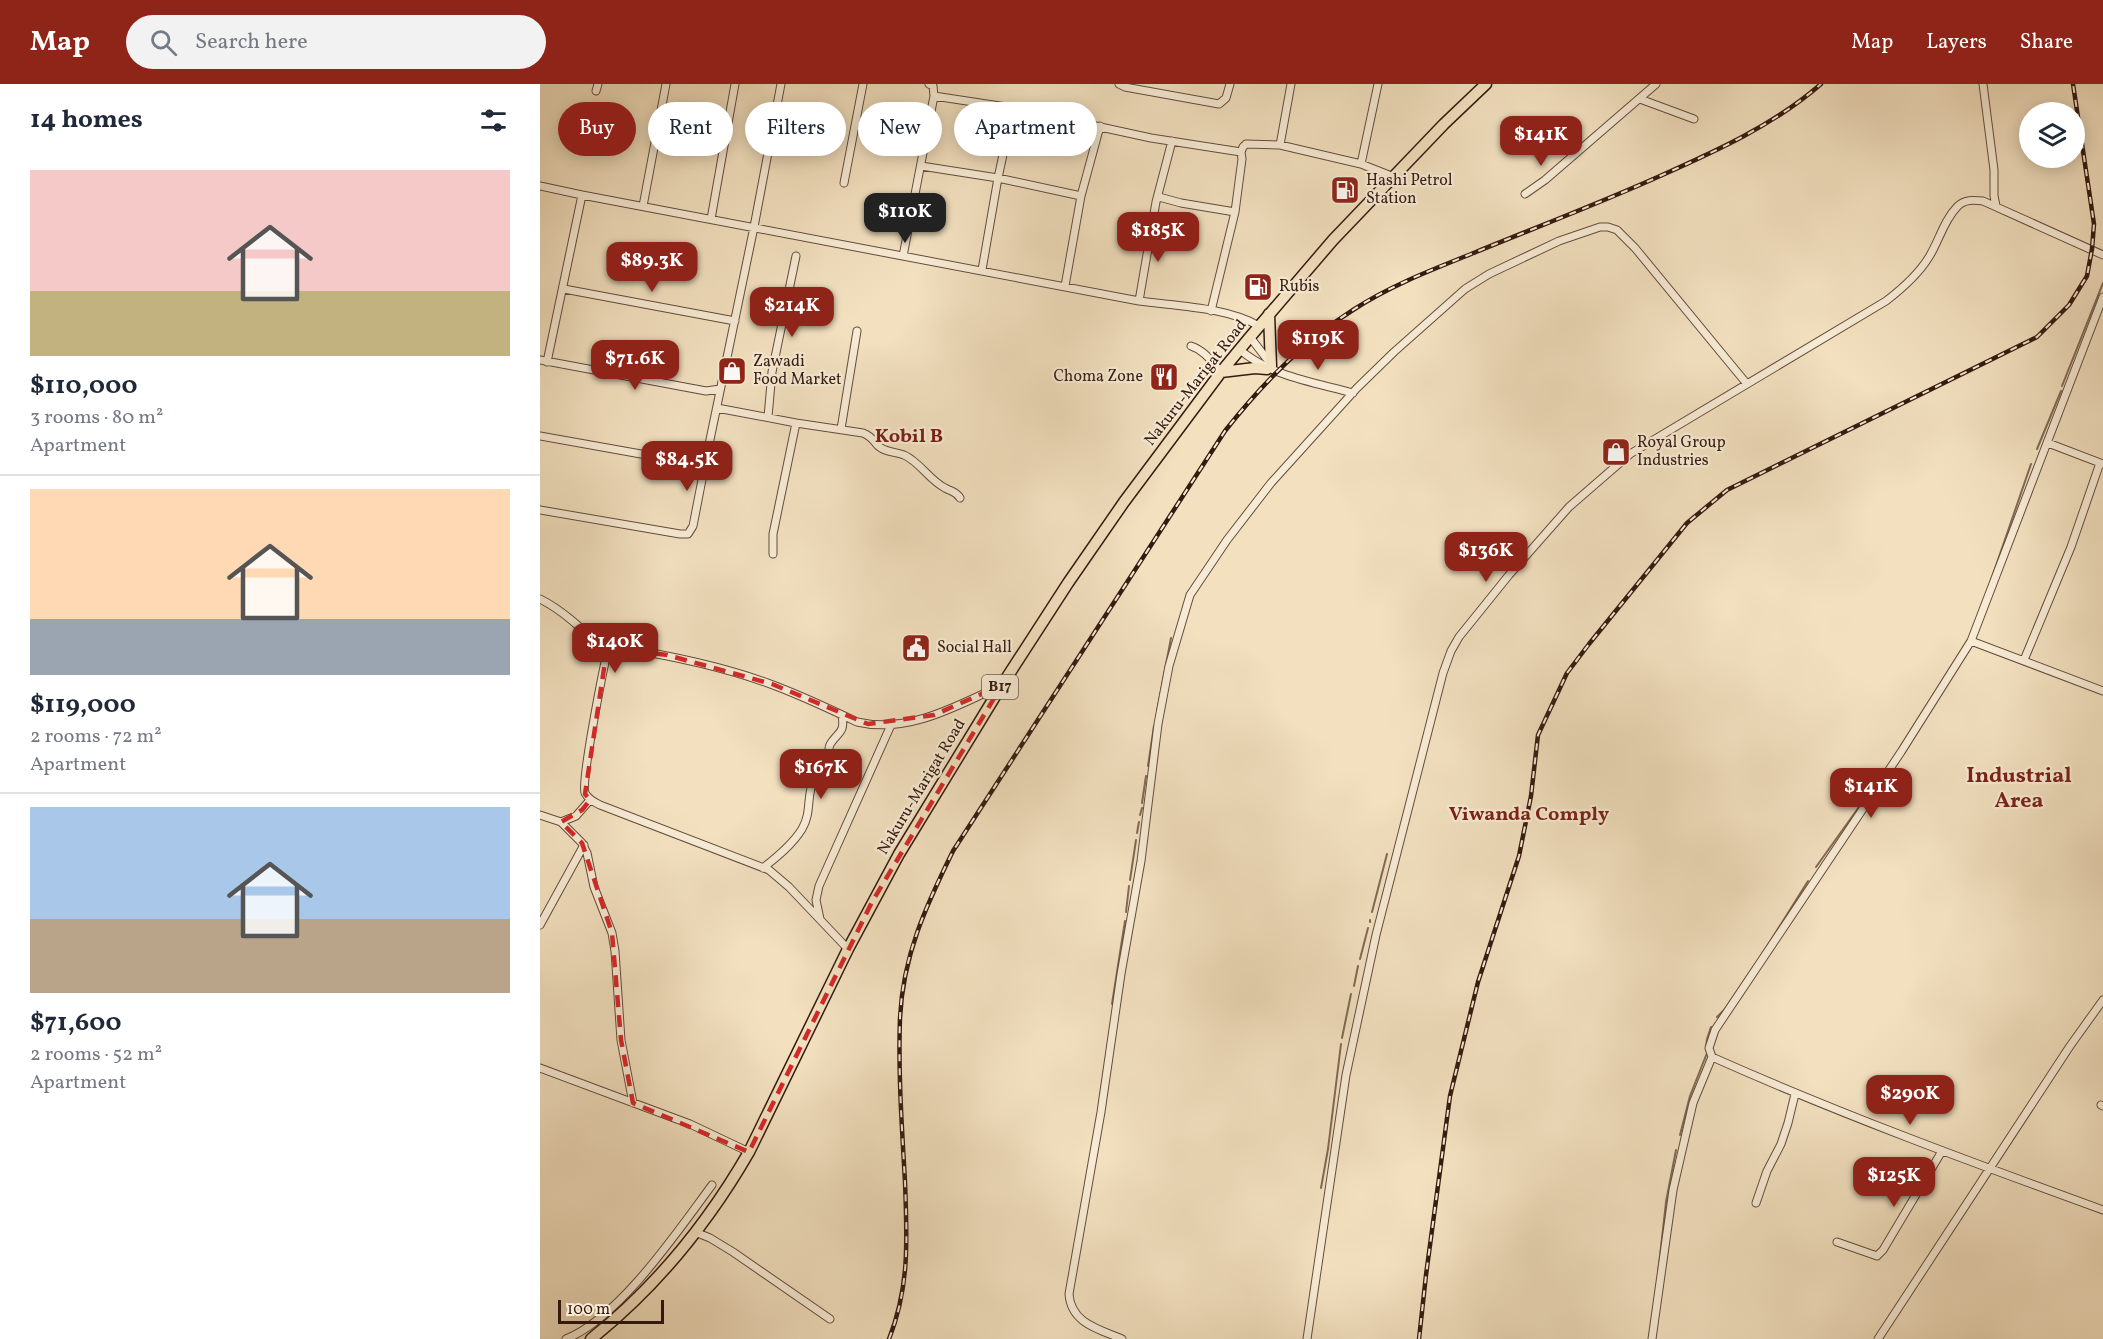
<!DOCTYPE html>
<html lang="en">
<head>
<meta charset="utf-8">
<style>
	body { margin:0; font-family:Vollkorn,serif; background:#f2f2f3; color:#1f2937; height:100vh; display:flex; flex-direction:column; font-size:22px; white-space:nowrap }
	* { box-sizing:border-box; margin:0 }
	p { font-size:20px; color:#747a83 }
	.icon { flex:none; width:33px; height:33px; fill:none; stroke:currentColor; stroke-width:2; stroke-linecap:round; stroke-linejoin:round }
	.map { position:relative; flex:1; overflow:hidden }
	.details { display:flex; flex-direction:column; background:#fff; width:540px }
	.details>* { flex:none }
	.banner { position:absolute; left:18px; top:18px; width:570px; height:54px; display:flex; gap:12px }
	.controls { position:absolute; left:1479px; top:18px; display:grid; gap:12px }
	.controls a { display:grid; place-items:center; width:66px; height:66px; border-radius:50%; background:#fff; box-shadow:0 3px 15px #0003; font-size:30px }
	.scale { position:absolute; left:18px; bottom:15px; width:106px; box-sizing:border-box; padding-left:6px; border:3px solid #351a10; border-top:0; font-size:16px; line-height:21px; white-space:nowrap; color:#351a10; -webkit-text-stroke:4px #f7ebd5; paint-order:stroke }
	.price { position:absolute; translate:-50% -51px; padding:0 14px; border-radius:12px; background:#8f2418; color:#fff; font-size:20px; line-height:39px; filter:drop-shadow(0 2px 3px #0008) }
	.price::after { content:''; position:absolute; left:50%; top:36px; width:18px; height:14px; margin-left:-9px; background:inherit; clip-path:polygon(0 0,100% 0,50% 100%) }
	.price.current { background:#222; color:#fff }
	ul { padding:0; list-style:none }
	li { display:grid; align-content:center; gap:12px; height:318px; padding:0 30px }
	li+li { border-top:2px solid #e0e1e3 }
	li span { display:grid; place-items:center; height:186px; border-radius:0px; color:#555 }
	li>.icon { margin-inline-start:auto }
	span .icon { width:108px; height:108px; fill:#fffc; stroke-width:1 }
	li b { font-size:26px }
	h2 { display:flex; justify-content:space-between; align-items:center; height:72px; padding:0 30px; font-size:26px }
	.tag { padding:0 21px; border-radius:27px; background:#fff; box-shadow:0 3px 15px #0003; font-size:21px; line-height:54px }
	.tag.current { background:#8f2418; color:#fff }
	header { display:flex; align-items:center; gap:36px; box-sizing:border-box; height:84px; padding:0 30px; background:#8f2418; color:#fff }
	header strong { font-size:28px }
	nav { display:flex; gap:33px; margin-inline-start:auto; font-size:21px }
	.search { width:420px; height:54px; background:#f2f2f3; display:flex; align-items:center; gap:15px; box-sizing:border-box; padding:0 21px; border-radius:33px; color:#747a83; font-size:22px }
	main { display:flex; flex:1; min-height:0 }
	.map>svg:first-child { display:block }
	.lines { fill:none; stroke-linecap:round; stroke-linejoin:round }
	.stream { stroke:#806956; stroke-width:2 }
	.street-casing { stroke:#644c3c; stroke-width:9 }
	.primary-casing { stroke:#351a10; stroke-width:13 }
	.street { stroke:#f7ebd5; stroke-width:7 }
	.primary { stroke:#f2e0bf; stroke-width:10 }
	.rail-casing { stroke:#351a10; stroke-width:4.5 }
	.rail { stroke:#f7ebd5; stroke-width:2; stroke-dasharray:7; stroke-linecap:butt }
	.marked { fill:none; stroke:#d62828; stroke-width:4.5; stroke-dasharray:12 8; stroke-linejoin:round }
	.labels { text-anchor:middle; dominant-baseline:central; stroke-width:4.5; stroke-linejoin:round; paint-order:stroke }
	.shield { fill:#f7ebd5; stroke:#6f594b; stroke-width:1.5 }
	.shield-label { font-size:15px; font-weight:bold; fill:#351a10 }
	.poi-label { font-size:16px; fill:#351a10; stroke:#f7ebd5; text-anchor:start }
	.street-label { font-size:16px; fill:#351a10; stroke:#f7ebd5 }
	.quarter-label { font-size:20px; font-weight:bold; fill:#7a1f14; stroke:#f7ebd5 }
	.district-label { font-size:22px; font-weight:bold; fill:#7a1f14; stroke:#f7ebd5 }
</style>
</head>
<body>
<header>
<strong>Map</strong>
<div class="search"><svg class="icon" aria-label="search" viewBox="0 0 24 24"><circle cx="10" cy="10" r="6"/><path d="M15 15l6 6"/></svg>Search here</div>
<nav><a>Map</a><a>Layers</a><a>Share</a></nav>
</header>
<main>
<section class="details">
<h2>14 homes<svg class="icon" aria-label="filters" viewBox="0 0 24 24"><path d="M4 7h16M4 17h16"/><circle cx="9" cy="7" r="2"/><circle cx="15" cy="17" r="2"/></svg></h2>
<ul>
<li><span style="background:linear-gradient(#f6c9c9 65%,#c2b280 0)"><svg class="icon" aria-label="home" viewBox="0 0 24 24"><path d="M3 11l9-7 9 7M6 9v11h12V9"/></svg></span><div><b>$110,000</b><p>3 rooms · 80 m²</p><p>Apartment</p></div></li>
<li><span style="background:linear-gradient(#ffd9b3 70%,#9aa5b1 0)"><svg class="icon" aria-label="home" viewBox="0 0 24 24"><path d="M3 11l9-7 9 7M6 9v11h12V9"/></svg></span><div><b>$119,000</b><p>2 rooms · 72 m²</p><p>Apartment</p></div></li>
<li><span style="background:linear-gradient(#a9c7e8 60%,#b9a48a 0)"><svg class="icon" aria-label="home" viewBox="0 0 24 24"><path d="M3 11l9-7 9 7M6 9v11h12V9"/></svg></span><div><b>$71,600</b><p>2 rooms · 52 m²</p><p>Apartment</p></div></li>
</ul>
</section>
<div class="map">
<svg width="1563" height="1255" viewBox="0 0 1563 1255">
	<rect width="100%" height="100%" fill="#f2e0bf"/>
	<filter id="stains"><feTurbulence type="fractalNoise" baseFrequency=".00333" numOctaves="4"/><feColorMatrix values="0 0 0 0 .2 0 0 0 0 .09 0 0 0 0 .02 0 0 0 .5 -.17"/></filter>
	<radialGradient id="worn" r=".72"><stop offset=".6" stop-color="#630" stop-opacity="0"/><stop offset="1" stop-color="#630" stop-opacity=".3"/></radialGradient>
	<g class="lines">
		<path class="stream" d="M1522,302L1563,199
			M1497,365L1521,307
			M1449,502L1491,380
			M1423,564L1424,562
			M617,628L631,554
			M608,682L614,642
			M602,719L606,692
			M600,731L602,724
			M597,749L599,738
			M1276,783L1339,695
			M590,796L596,756
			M586,828L589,802
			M832,828L847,770
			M830,838V836
			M820,875L828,844
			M1219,875L1268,797
			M814,902L818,882
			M572,920L585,837
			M1177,933L1185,925L1214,882
			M802,954L811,910
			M1166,963L1167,955L1171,943
			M1140,1051L1150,1012L1167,969
			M781,1104L788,1065L801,960
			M1118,1190L1126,1118L1136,1066"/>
		<g class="street-casing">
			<path id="street" d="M389,0L393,2L394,12L473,24L611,54L701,68L703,63L706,60L740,61L821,80L854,93
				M579,0L585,3L679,20L686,14L690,0
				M1443,0L1454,86V112L1456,122
				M56,7L58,0
				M1100,15L1154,35
				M740,61L751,0
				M821,80L838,0
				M381,82L458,94L541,112
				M304,99L323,0
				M0,102L42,111L599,217C635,222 687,223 719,242
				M985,110L1005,96L1116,0
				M619,113L641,119L695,128
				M103,122L126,0
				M171,135L195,0
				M363,172L394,12
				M442,186L458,94L473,24
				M525,202L541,112L560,42
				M24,205L195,237
				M599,217L616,118L632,57
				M671,227L695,128L702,75L701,68
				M710,253L730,279
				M651,262C664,266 672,278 681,288
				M700,266C733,293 773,298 813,309
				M0,276L166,307L180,305
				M7,278L42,111
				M177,324L256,339L323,349C337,355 332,359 341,364C347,368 356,368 364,371C380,378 389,396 405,404C412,408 416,407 420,414
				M228,333L232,288L256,172
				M301,345L317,247
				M0,352L140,377L156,379L166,375L214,143L241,0
				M1508,359L1563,380
				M0,426L140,450H148L153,442L166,375
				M233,470V450L256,339
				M0,515C26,528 47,550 68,569
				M1431,557L1563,607
				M1484,576L1531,463L1560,379
				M0,731L21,738L36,732L50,716
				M21,738L42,759L47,769L54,803L72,849L75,867L81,956L93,1019
				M223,784C237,773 253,760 262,745C272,729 266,711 274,695C277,689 285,684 288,677C290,671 287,664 291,659C299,647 305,649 302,631
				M280,835L276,816L279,802L351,641
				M0,841L44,761
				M308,865L249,803L229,786L60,721C54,718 48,715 45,709C41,698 61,597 65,578C67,569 72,564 82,564C133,572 185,583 233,601C262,612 290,625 317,638C368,650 417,622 462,601
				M1172,973C1300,1030 1431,1078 1563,1126
				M0,984L150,1040L209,1068
				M1561,1021L1563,1022
				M1216,1119L1227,1087L1241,1060L1248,1039L1255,1010
				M155,1148L170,1154L193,1168L290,1235
				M1297,1158L1337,1172L1343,1166L1402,1067
				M26,1255C80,1233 137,1148 172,1101
				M582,1255C558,1245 531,1239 529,1210L561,1028L581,890L601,777L618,640L629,582L650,511L687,456L731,399L817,304L854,268L925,205L949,190L1019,157L1060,143H1068L1077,146L1095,164L1207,300
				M767,1255L806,991L836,851L903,589L911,567L919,553L969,491L1029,423L1090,370L1346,217C1363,204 1378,191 1389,173C1399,157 1404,136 1417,123C1424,115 1434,116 1443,117L1563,171
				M1112,1255L1133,1106L1153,1019L1172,973L1169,964L1175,946L1361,668L1431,557L1563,213
				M1338,1255L1530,962L1563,916"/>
		</g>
		<g class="primary-casing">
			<path id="primary" d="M729,230L731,282
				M681,288L715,284L727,285
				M51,1255C115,1204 168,1139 209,1068L308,865L359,770L462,601L528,499L584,418L681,288L710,253L793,156L904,40L946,0"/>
		</g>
		<use href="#street" class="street"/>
		<use href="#primary" class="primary"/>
		<g class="rail-casing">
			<path id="rail" d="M349,1255C370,1202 367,1154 365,1098C362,1044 358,989 360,934C363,871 386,822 413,767L685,347C721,301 764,257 813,226C851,201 894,185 936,168C997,143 1060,119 1120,92C1176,67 1234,41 1281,0
				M879,1255L886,1191L910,1012L938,898L979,772L991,712L998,651L1027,589L1049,560L1147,439L1187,406L1497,253L1529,221L1547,192L1552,165L1554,140L1533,0"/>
		</g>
		<use href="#rail" class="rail"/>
	</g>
	<path class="marked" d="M76,564L127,571L232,600L328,640L394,631L462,601L332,818L209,1068L93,1019L81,956L72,849L42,759L21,738L42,726L50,716L45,710L65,578Z"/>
	<defs>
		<g id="fuel-square" transform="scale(1.5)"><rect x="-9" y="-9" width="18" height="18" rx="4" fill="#8f2418" stroke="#f7ebd5"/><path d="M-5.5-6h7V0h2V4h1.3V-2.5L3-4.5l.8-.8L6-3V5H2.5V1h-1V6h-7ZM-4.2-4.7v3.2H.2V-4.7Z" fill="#fff"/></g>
		<g id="shop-square" transform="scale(1.5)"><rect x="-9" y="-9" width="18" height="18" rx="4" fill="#8f2418" stroke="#f7ebd5"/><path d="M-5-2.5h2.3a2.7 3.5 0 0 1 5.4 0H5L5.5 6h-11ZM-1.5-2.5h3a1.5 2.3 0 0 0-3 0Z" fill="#fff"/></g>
		<g id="restaurant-square" transform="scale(1.5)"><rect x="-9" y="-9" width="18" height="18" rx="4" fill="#8f2418" stroke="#f7ebd5"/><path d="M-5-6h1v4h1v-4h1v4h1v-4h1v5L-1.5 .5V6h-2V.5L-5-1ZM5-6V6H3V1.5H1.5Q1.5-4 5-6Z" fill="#fff"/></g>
		<g id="civic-square" transform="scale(1.5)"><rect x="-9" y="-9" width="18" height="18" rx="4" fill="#8f2418" stroke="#f7ebd5"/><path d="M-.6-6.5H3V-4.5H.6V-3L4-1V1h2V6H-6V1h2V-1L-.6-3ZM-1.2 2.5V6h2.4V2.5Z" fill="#fff"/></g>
	</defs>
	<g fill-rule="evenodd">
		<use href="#fuel-square" x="805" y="106"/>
		<use href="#fuel-square" x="718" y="203"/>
		<use href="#shop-square" x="192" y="287"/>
		<use href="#restaurant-square" x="624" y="293"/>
		<use href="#shop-square" x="1076" y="368"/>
		<use href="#civic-square" x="376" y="564"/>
	</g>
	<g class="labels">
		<rect class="shield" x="442" y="591" width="36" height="24" rx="4.5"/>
		<g class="shield-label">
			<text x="460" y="603">B17</text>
		</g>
		<g class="poi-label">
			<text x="826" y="97">Hashi Petrol<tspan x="826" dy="18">Station</tspan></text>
			<text x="739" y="203">Rubis</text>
			<text x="213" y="278">Zawadi<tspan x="213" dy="18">Food Market</tspan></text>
			<text x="603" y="293" text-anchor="end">Choma Zone</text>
			<text x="1097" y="359">Royal Group<tspan x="1097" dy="18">Industries</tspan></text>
			<text x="397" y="564">Social Hall</text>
		</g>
		<g class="street-label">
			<text transform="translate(656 299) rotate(-52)">Nakuru-Marigat Road</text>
			<text transform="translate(382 703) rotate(-59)">Nakuru-Marigat Road</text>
		</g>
		<g class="quarter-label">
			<text x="369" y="353">Kobil B</text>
			<text x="989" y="731">Viwanda Comply</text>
		</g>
		<g class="district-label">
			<text x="1479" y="692">Industrial<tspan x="1479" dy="25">Area</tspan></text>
		</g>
	</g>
	<rect width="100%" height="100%" filter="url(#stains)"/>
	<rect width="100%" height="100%" fill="url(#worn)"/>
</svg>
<div class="controls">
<a><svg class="icon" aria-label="layers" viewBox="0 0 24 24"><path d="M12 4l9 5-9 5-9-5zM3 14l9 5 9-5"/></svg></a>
</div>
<div class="scale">100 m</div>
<b class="price" style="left:1001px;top:83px">$141K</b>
<b class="price current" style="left:365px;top:160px">$110K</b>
<b class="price" style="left:618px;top:179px">$185K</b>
<b class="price" style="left:112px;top:209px">$89.3K</b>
<b class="price" style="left:252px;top:254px">$214K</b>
<b class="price" style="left:778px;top:287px">$119K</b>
<b class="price" style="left:95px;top:307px">$71.6K</b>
<b class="price" style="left:147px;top:408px">$84.5K</b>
<b class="price" style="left:946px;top:499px">$136K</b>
<b class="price" style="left:75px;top:590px">$140K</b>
<b class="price" style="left:281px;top:716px">$167K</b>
<b class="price" style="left:1331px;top:735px">$141K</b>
<b class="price" style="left:1370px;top:1042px">$290K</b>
<b class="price" style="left:1354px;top:1124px">$125K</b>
<div class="banner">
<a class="tag current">Buy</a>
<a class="tag">Rent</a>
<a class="tag">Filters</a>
<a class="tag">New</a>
<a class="tag">Apartment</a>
</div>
</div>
</main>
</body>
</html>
